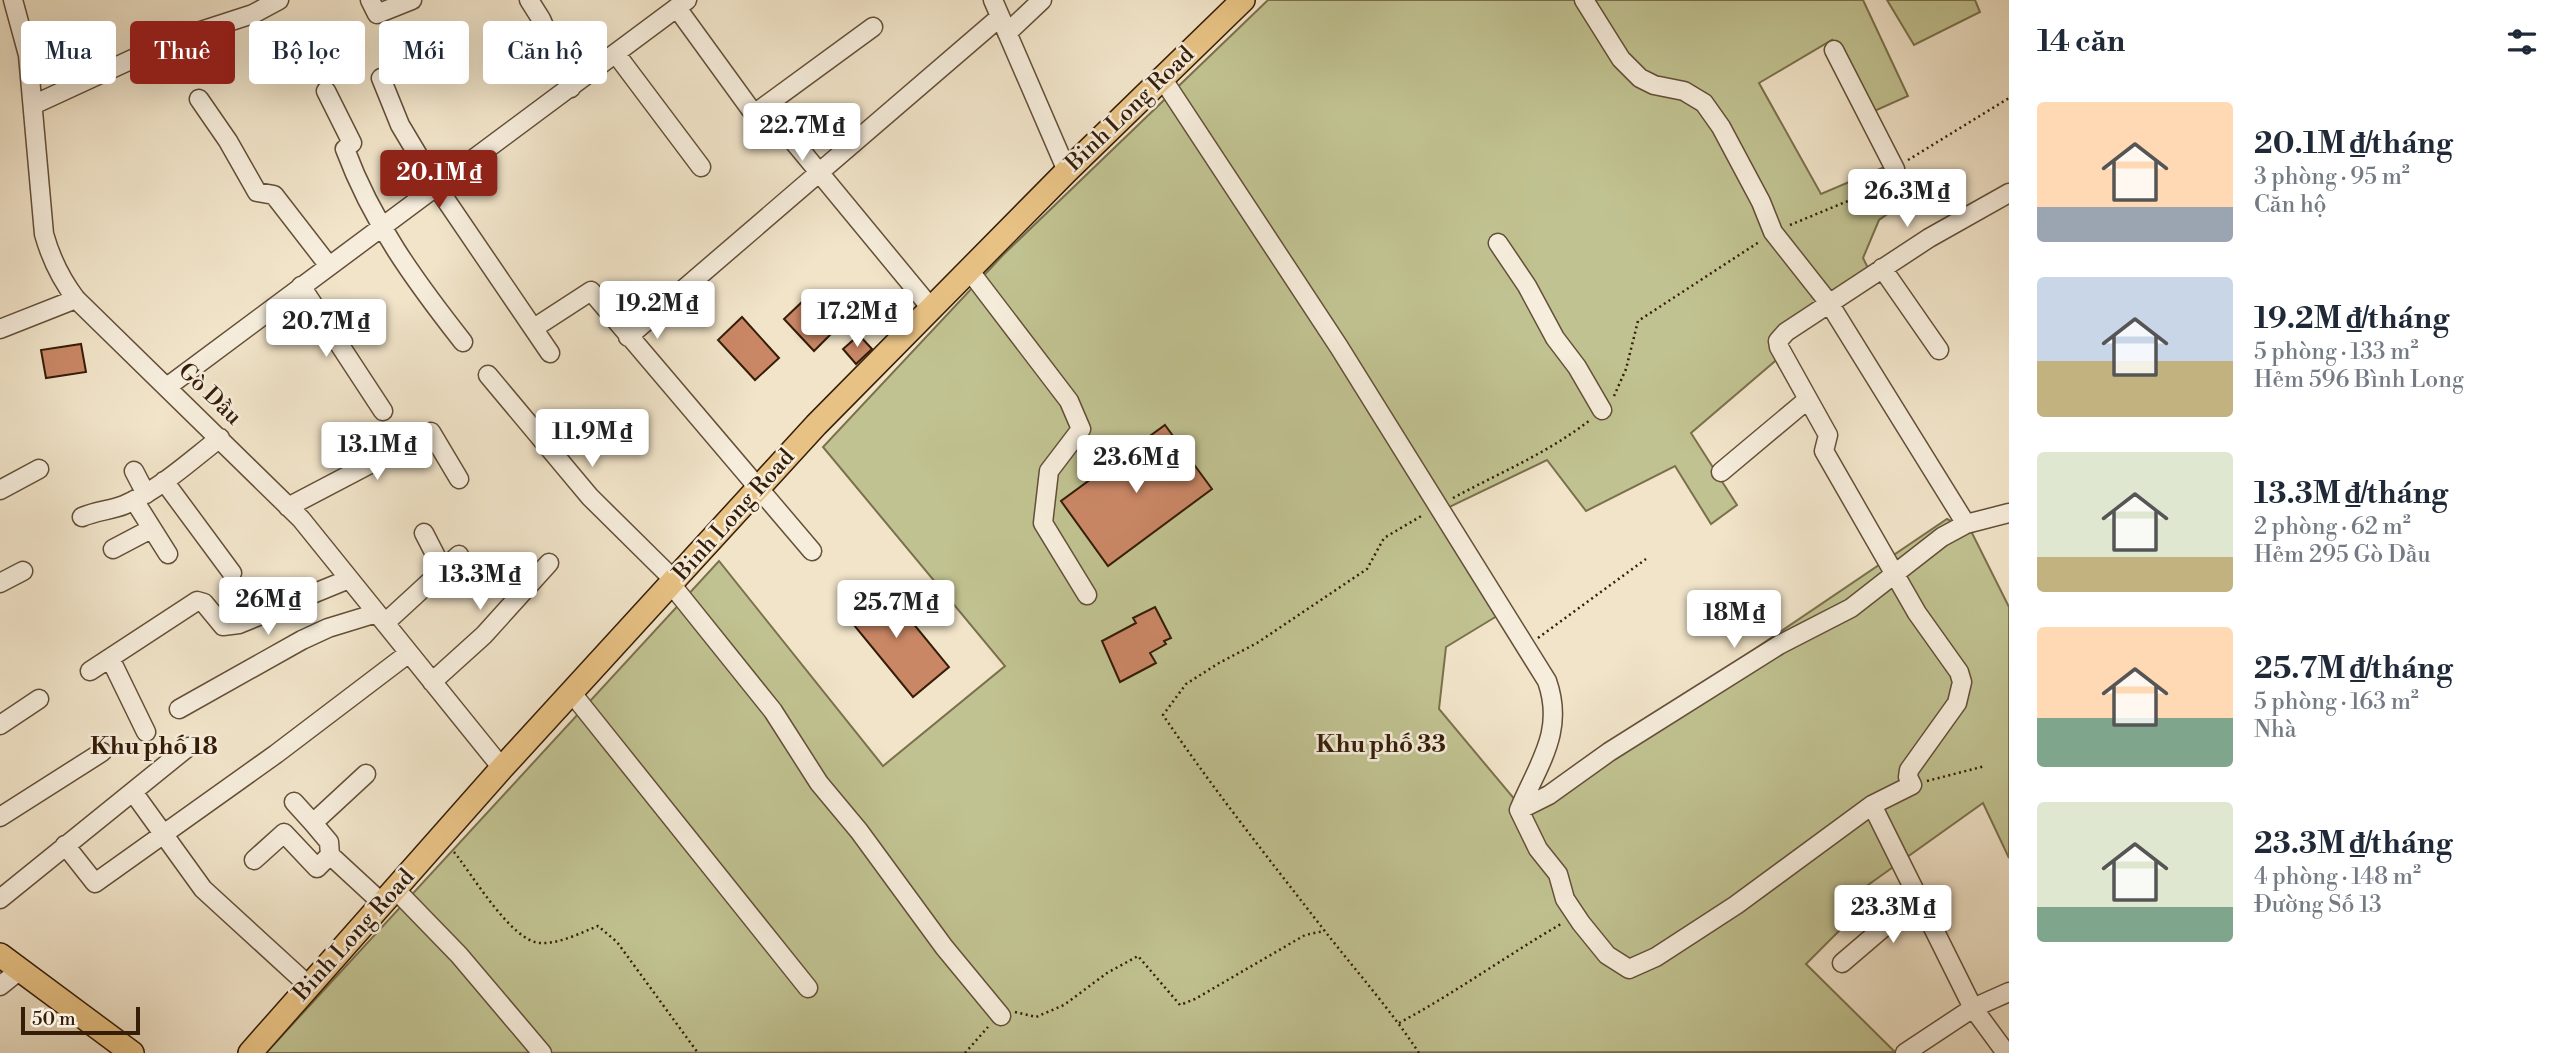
<!DOCTYPE html>
<html lang="vi">
<head>
<meta charset="utf-8">
<style>
	body { margin:0; font-family:"Libre Bodoni",serif; background:#f6f6f7; color:#1f2937; height:100vh; display:flex; flex-direction:column; font-size:26px; white-space:nowrap }
	* { box-sizing:border-box; margin:0 }
	p { font-size:23px; color:#747a83 }
	.icon { flex:none; width:38px; height:38px; fill:none; stroke:currentColor; stroke-width:2; stroke-linecap:round; stroke-linejoin:round }
	.map { position:relative; flex:1; overflow:hidden }
	.details { display:flex; flex-direction:column; background:#fff; width:560px }
	.details>* { flex:none }
	.hud { position:absolute; left:21px; top:21px; width:665px; height:63px; display:flex; gap:14px }
	.scale { position:absolute; left:21px; bottom:18px; width:119px; box-sizing:border-box; padding-left:7px; border:4px solid #351d08; border-top:0; font-size:19px; line-height:24px; white-space:nowrap; color:#351d08; -webkit-text-stroke:5px #f6eddc; paint-order:stroke }
	.price { position:absolute; translate:-50% -60px; padding:0 16px; border-radius:7px; background:#fff; color:#222; font-size:23px; line-height:46px; filter:drop-shadow(0 2px 4px #0008) }
	.price::after { content:''; position:absolute; left:50%; top:42px; width:21px; height:16px; margin-left:-10px; background:inherit; clip-path:polygon(0 0,100% 0,50% 100%) }
	.price.selected { background:#8f2418; color:#fff }
	ul { padding:0; list-style:none }
	li { display:flex; align-items:center; gap:21px; height:175px; padding:0 28px }
	li span { display:grid; place-items:center; flex:none; width:196px; height:140px; border-radius:7px; color:#555 }
	li>.icon { margin-inline-start:auto }
	span .icon { width:84px; height:84px; fill:#fffc; stroke-width:1 }
	li b { font-size:30px }
	h2 { display:flex; justify-content:space-between; align-items:center; height:84px; padding:0 28px; font-size:30px }
	.pill { padding:0 24px; border-radius:7px; background:#fff; box-shadow:0 7px 28px #0002; font-size:24px; line-height:63px }
	.pill.selected { background:#8f2418; color:#fff }
	main { display:flex; flex:1; min-height:0 }
	.map>svg:first-child { display:block }
	.green { fill:#c1c291; stroke:#7b704c; stroke-width:2 }
	.building { fill:#ca8766; stroke:#351d08; stroke-width:2 }
	.lines { fill:none; stroke-linecap:round; stroke-linejoin:round }
	.minor-casing { stroke:#644f38; stroke-width:21 }
	.major-casing { stroke:#351d08; stroke-width:26 }
	.path { stroke:#351d08; stroke-width:2.5; stroke-dasharray:2 3.5; stroke-linecap:butt }
	.minor { stroke:#f6eddc; stroke-width:18 }
	.major { stroke:#e8c284; stroke-width:23 }
	.labels { text-anchor:middle; dominant-baseline:central; stroke-width:5; stroke-linejoin:round; paint-order:stroke }
	.street-label { font-size:23px; fill:#351d08; stroke:#f6eddc }
	.neighbourhood-label { font-size:24px; font-weight:bold; fill:#351d08; stroke:#f6eddc }
</style>
</head>
<body>
<main>
<div class="map">
<svg width="2009" height="1053" viewBox="0 0 2009 1053">
	<rect width="100%" height="100%" fill="#f1e4c9"/>
	<filter id="stains"><feTurbulence type="fractalNoise" baseFrequency=".00286" numOctaves="4"/><feColorMatrix values="0 0 0 0 .2 0 0 0 0 .09 0 0 0 0 .02 0 0 0 .5 -.17"/></filter>
	<radialGradient id="worn" r=".72"><stop offset=".6" stop-color="#630" stop-opacity="0"/><stop offset="1" stop-color="#630" stop-opacity=".3"/></radialGradient>
	<path class="green" d="M1268,0H1863L1908,96L1870,113L1832,40L1759,83L1821,194L1889,165L1906,201L1879,220L1863,258L1870,272L1784,336L1781,356L1691,433L1737,505L1711,524L1675,466L1586,511L1547,460L1441,511L1497,616L1446,647L1439,709L1521,807L1947,519L1971,531L2009,607V858L1983,803L1868,885L1875,895L1806,964L1895,1052L266,1053L719,561L883,766L1005,666L823,447L1003,255Z
		M1887,0H1975L1980,12L1914,45Z"/>
	<path class="building" d="M804,300L833,332L814,351L784,319Z
		M742,317L779,358L755,380L718,340Z
		M859,335L872,349L856,364L843,349Z
		M81,344L86,372L46,378L41,350Z
		M1165,425L1212,489L1108,566L1061,501Z
		M880,583L949,667L913,697L844,613Z
		M1155,607L1171,638L1164,641L1166,644L1150,653L1156,663L1120,682L1102,641L1136,623L1133,618Z"/>
	<g class="lines">
		<g class="minor-casing">
			<path id="minor" d="M13,0L28,55L44,234C51,259 60,278 76,299L301,519L502,768
				M370,0L377,14L412,0
				M529,0L541,19L571,88
				M993,0L1067,171
				M1584,0L1621,59L1640,78L1654,85L1684,91L1704,103L1721,127L1761,202L1773,232L1829,303L1966,524
				M677,8L754,114L873,27
				M1007,33L1042,0
				M1834,50L1895,169
				M616,54L701,167
				M381,78L400,125L437,187L550,353
				M1162,78L1339,347L1547,681C1565,732 1538,764 1519,810L1538,849L1558,874L1565,899L1581,923L1607,955L1629,969L1656,957L1736,905L1872,805L1912,785L1908,777L1909,770L1957,703L1962,682L1959,672L1917,613L1824,451L1828,435L1779,347L1778,341L1786,332L1929,238L2009,193
				M326,91L352,143L345,149C372,222 415,281 463,342
				M199,99L228,141L257,192L274,195L329,266
				M33,105L176,39L253,14L279,0
				M754,114L768,136
				M794,142L931,308
				M1498,243L1527,286L1555,338L1577,367L1602,410
				M1882,268L1939,350
				M969,270L1069,401L1081,429L1049,471L1043,523L1087,595
				M301,286L383,411
				M534,328L591,291L812,551
				M0,329L76,299
				M628,337L1000,17
				M488,375L590,497L675,581
				M167,387L687,0
				M134,471L146,494
				M1721,472L1807,400
				M164,481L232,573
				M0,490L39,469
				M134,500L168,554
				M288,507L431,432L459,479
				M82,517C96,511 112,510 124,505C159,490 190,461 220,438
				M424,533L443,570
				M113,549L151,529
				M0,583L23,571
				M671,584L773,711L819,783L859,831L944,947L1001,1016
				M385,623L459,555
				M110,658L146,732
				M90,671L197,601L204,603L223,626L239,624L349,579
				M432,682L484,635L549,563
				M571,692L808,988
				M179,709L302,640L328,628L377,613
				M0,725L39,699
				M366,774L313,823L329,842L330,855L382,903
				M133,792L203,889L309,986
				M294,802L313,823
				M1872,805L1973,1008L2009,992
				M1519,810L1549,795L1609,752L1779,645L1851,608L1942,537L1966,524L2009,513
				M0,817L102,752
				M65,845L95,883L276,754L409,653
				M254,860L284,833L317,868L330,855
				M395,889L459,955L542,1053
				M0,899L188,747
				M1842,963L1918,898
				M0,986L20,970
				M1905,1053L1973,1008L2006,1053"/>
		</g>
		<g class="major-casing">
			<path id="major" d="M0,955L132,1053
				M250,1053L502,768L816,425L1067,171L1243,0"/>
		</g>
		<path class="path" d="M1908,160L2009,98
			M1790,225L1872,191L1885,181
			M1614,396L1626,369L1638,321L1759,242
			M1453,498C1499,473 1548,453 1590,420
			M1538,638L1646,559
			M1927,781L1985,766
			M454,852C472,874 511,941 540,943C560,944 580,933 598,926L617,942L698,1053
			M1015,1012L1036,1017L1064,1005L1107,973L1138,956L1180,1005L1195,999L1305,935L1324,931
			M1399,1023C1455,993 1506,956 1561,924
			M965,1053L988,1027
			M1419,1053C1390,1009 1356,971 1324,930C1269,859 1213,789 1163,715L1186,684L1219,663L1257,643L1367,569L1384,538L1423,515"/>
		<use href="#minor" class="minor"/>
		<use href="#major" class="major"/>
	</g>
	<g class="labels">
		<g class="street-label">
			<text transform="translate(1130 109) rotate(-44)">Binh Long Road</text>
			<text transform="translate(210 394) rotate(44)">Gò Dầu</text>
			<text transform="translate(734 515) rotate(-48)">Binh Long Road</text>
			<text transform="translate(354 935) rotate(-48)">Binh Long Road</text>
		</g>
		<g class="neighbourhood-label">
			<text x="1381" y="745">Khu phố 33</text>
			<text x="154" y="747">Khu phố 18</text>
		</g>
	</g>
	<rect width="100%" height="100%" filter="url(#stains)"/>
	<rect width="100%" height="100%" fill="url(#worn)"/>
</svg>
<div class="scale">50 m</div>
<b class="price" style="left:802px;top:163px">22.7M ₫</b>
<b class="price selected" style="left:439px;top:210px">20.1M ₫</b>
<b class="price" style="left:1907px;top:229px">26.3M ₫</b>
<b class="price" style="left:657px;top:341px">19.2M ₫</b>
<b class="price" style="left:857px;top:349px">17.2M ₫</b>
<b class="price" style="left:326px;top:359px">20.7M ₫</b>
<b class="price" style="left:592px;top:469px">11.9M ₫</b>
<b class="price" style="left:377px;top:482px">13.1M ₫</b>
<b class="price" style="left:1136px;top:495px">23.6M ₫</b>
<b class="price" style="left:480px;top:612px">13.3M ₫</b>
<b class="price" style="left:268px;top:637px">26M ₫</b>
<b class="price" style="left:896px;top:640px">25.7M ₫</b>
<b class="price" style="left:1734px;top:650px">18M ₫</b>
<b class="price" style="left:1893px;top:945px">23.3M ₫</b>
<div class="hud">
<a class="pill">Mua</a>
<a class="pill selected">Thuê</a>
<a class="pill">Bộ lọc</a>
<a class="pill">Mới</a>
<a class="pill">Căn hộ</a>
</div>
</div>
<section class="details">
<h2>14 căn<svg class="icon" aria-label="filters" viewBox="0 0 24 24"><path d="M4 7h16M4 17h16"/><circle cx="9" cy="7" r="2"/><circle cx="15" cy="17" r="2"/></svg></h2>
<ul>
<li><span style="background:linear-gradient(#ffd9b3 75%,#9aa5b1 0)"><svg class="icon" aria-label="home" viewBox="0 0 24 24"><path d="M3 11l9-7 9 7M6 9v11h12V9"/></svg></span><div><b>20.1M ₫/tháng</b><p>3 phòng · 95 m²</p><p>Căn hộ</p></div></li>
<li><span style="background:linear-gradient(#c9d6e8 60%,#c2b280 0)"><svg class="icon" aria-label="home" viewBox="0 0 24 24"><path d="M3 11l9-7 9 7M6 9v11h12V9"/></svg></span><div><b>19.2M ₫/tháng</b><p>5 phòng · 133 m²</p><p>Hẻm 596 Bình Long</p></div></li>
<li><span style="background:linear-gradient(#dfe7d0 75%,#c2b280 0)"><svg class="icon" aria-label="home" viewBox="0 0 24 24"><path d="M3 11l9-7 9 7M6 9v11h12V9"/></svg></span><div><b>13.3M ₫/tháng</b><p>2 phòng · 62 m²</p><p>Hẻm 295 Gò Dầu</p></div></li>
<li><span style="background:linear-gradient(#ffd9b3 65%,#7fa58c 0)"><svg class="icon" aria-label="home" viewBox="0 0 24 24"><path d="M3 11l9-7 9 7M6 9v11h12V9"/></svg></span><div><b>25.7M ₫/tháng</b><p>5 phòng · 163 m²</p><p>Nhà</p></div></li>
<li><span style="background:linear-gradient(#dfe7d0 75%,#7fa58c 0)"><svg class="icon" aria-label="home" viewBox="0 0 24 24"><path d="M3 11l9-7 9 7M6 9v11h12V9"/></svg></span><div><b>23.3M ₫/tháng</b><p>4 phòng · 148 m²</p><p>Đường Số 13</p></div></li>
</ul>
</section>
</main>
</body>
</html>
